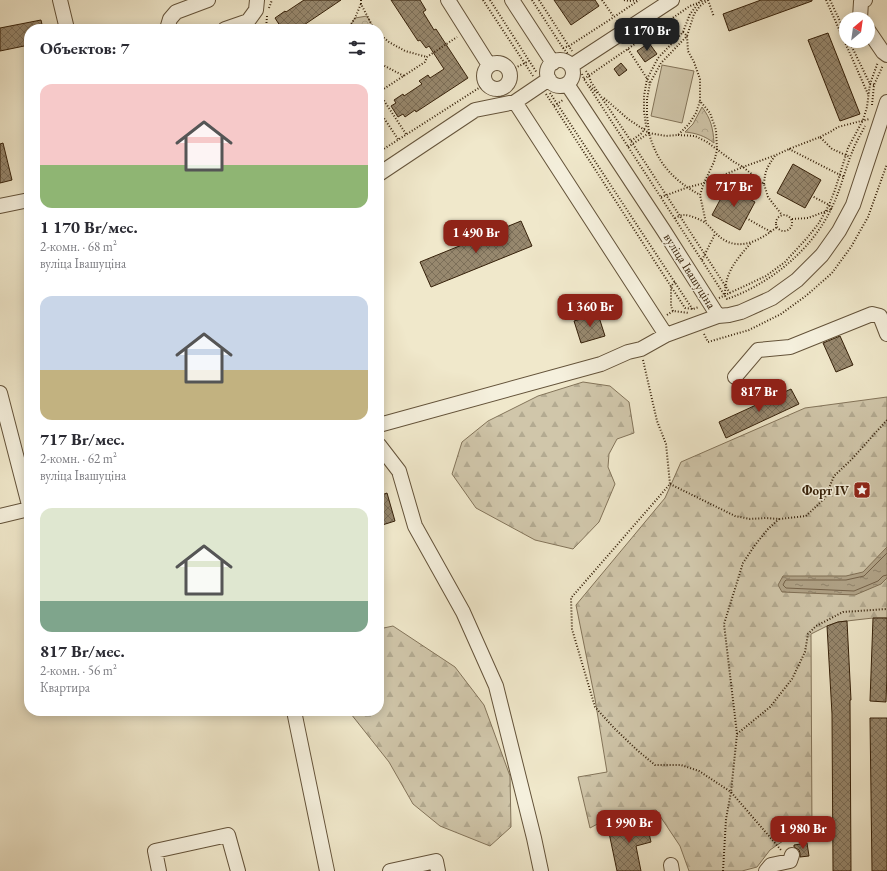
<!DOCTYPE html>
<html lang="ru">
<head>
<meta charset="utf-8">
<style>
	body { margin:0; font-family:"EB Garamond",serif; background:#f7f7f7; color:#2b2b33; height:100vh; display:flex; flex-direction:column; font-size:15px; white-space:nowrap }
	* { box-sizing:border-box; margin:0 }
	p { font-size:13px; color:#7c7c81 }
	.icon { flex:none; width:22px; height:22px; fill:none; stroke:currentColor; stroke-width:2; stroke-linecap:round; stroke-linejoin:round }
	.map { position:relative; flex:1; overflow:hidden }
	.sheet { position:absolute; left:24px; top:24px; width:360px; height:692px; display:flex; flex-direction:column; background:#fff; border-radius:16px; box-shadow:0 2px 10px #0003 }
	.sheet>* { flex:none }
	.needle { width:26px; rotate:29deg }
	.buttons { position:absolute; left:839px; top:12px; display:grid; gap:8px }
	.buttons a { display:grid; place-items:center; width:36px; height:36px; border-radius:50%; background:#fff; box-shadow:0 2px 10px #0003; font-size:20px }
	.price { position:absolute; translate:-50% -34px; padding:0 9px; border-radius:8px; background:#8f2418; color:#fff; font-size:13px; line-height:26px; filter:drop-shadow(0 1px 2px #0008) }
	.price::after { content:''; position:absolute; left:50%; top:24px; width:12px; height:9px; margin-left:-6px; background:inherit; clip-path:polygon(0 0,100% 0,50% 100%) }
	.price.current { background:#222; color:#fff }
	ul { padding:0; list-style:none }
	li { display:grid; align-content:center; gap:8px; height:212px; padding:0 16px }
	li span { display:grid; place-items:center; height:124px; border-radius:12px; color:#555 }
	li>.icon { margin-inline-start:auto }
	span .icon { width:72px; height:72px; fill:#fffc; stroke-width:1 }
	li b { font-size:17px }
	h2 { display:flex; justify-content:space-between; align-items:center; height:48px; padding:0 16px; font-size:17px }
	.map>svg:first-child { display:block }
	.forest { fill:url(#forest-firs); stroke:#83745a }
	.park { fill:url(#park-crowns); stroke:#83745a }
	.garden { fill:#d0c6aa; stroke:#83745a }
	.water { fill:url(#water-ripples); stroke:#807056 }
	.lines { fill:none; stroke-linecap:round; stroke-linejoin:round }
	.shore { stroke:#74624a; stroke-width:1 }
	.building { fill:url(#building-cross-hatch); stroke:#36210a }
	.minor-casing { stroke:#64533a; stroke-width:16 }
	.path { stroke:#36210a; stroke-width:2; stroke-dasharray:1 2; stroke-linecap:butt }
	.minor { stroke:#f5f0dd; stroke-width:14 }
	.labels { text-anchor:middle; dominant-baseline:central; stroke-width:3; stroke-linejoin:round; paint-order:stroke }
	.street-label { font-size:13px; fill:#36210a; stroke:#f5f0dd }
	.poi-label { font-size:13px; font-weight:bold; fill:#36210a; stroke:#f5f0dd; text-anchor:end }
</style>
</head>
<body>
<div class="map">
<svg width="887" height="871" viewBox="0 0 887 871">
	<defs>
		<pattern id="forest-firs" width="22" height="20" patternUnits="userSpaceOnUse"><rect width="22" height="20" fill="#d0c6aa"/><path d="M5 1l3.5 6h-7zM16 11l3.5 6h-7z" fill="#b3aa91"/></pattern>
		<pattern id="park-crowns" width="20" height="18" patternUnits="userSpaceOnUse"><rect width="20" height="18" fill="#d0c6aa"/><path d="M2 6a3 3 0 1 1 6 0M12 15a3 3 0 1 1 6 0" fill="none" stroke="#b3aa91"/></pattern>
		<pattern id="water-ripples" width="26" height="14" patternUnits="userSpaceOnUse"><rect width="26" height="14" fill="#b1a489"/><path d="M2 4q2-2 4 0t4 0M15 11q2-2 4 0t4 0" fill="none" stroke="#91856e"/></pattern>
		<pattern id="building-cross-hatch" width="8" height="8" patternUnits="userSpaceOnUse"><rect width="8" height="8" fill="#97886e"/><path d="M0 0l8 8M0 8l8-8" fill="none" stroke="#7c6f59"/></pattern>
	</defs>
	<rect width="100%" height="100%" fill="#f0e8cb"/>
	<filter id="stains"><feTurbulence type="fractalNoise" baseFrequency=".005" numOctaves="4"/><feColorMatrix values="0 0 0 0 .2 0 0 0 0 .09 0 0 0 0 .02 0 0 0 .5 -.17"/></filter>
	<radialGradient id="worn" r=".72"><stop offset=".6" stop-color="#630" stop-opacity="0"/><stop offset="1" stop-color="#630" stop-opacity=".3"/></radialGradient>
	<path class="forest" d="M583,382L610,386L629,402L634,433L617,439L609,454L608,467L615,484L599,522L573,549L535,540L476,508L452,474L462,442L488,421L538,396Z
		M887,397V618H873L838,622L827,626L811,634L812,837L783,841L770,850L757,867L742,871H689L680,846L656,810L618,813L590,828L578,777L607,772L595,699L576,605L665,498L681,462L805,408Z
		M393,626L455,667L484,705L510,776L511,827L490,846L440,826L413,804L389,762L351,714L350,711H379V629Z"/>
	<path class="park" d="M367,16L374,29H348L355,18Z
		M702,107C711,119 713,128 714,143C705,136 696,133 685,132L693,124Z"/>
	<path class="garden" d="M662,65L694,71L682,123L651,116Z"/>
	<path class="water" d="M887,547V578L881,584L855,595L782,592L778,585L783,576H846L863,572Z"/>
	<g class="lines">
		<path class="shore" d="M887,553L864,576L846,580H786L785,581L783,585L786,588L854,591L878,581L883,576L887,575"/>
	</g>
	<path class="building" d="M304,0H341L298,29H282L275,18L285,11L286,12Z
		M391,0H420L426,10L423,12L434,30L436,29L468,78L416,112L415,110L405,117L403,114L398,117L391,106L396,103L394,100L403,94L404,96L422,84L419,81L428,75L430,78L444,69L429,46L426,48L420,40L418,41Z
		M554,0H595L599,6L571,25Z
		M761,0H812V1L729,31L723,14Z
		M41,20L43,29H29V45L0,51V28Z
		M828,33L860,114L840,121L808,40Z
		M649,43L657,54L645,62L637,51Z
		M621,63L627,70L619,76L614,69Z
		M3,143L12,180L0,183V144Z
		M793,164L821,180L805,208L777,193Z
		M727,187L755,202L740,230L712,215Z
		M521,221L532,246L431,287L420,262Z
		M598,314L605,336L581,343L574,321Z
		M840,336L853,365L836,372L823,343Z
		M791,389L799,404L726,438L719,422Z
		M387,493L395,521L379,526V496Z
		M873,618H887V674L886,702L870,701Z
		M847,621L851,700H850L851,871H833L832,714L827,626L838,622Z
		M870,718H887V871H872Z
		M646,820L651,842L636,846L641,871H617L608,828Z
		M807,843L809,856L800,857V853L799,850L794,847V845Z"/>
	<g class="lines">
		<g class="minor-casing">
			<path id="minor" d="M60,0L67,29
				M448,0L489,65
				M512,0L553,63
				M861,19L860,18L861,2L865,0
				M167,29L170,19L176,12L208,0
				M225,29L248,21L256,10L257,0
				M868,30L883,52L887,55
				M547 73a13 13 0 1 1 26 0a13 13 0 1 1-26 0Z
				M484 76a13 13 0 1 1 26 0a13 13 0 1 1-26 0Z
				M571,66L672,0
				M567,84L664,231L718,316L729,315L741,312L772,298L797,280L822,255L839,231L853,205L887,102
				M515,102L666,335
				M379,174L475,110L515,102L549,79
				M0,206L29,200
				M735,377L758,350L790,347L872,314L880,316L887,334
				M0,393L29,505
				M379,425L601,364L628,352L641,349L666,335L718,316
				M379,445L399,471L415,526L463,612L496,686L534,838L541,871
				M0,516L29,509
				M294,711L327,871
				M671,865L672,871
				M159,871L155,851L228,835L238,871
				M390,871L436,861L438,871
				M766,871L771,865L790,861L792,855"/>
		</g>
		<path class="path" d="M361,0V4L374,29
			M483,0L533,76
			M490,0L537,73
			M532,0L563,48L568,54
			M539,0L572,51
			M602,0L614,17
			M624,0L629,1L637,0
			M708,0L714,17
			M826,0L868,94
			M830,0L846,34
			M269,8L272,0
			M266,29L267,16
			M348,29L355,18L361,4
			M683,32L687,36L688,51L694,62L700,79V101L710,113L716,130L717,150L714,162L704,183L700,195L706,223
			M379,34L389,42L405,51L427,57
			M849,41L870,84L874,85
			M563,48L569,46L614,17L639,0
			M628,49L650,83
			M478 76a19 19 0 1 1 38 0a19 19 0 1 1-38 0Z
			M379,63L404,76
			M515,68L529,61
			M586,71L589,76L591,82L631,141L730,293
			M582,74L584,79L727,299C770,284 813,249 832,207C841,189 845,169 853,150C856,142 861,134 865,126
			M584,79L690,6L706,0
			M590,86L597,93
			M379,92L425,62L427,57L457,37
			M379,93L406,134
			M550,93L693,310
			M546,94L554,106L685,308L693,309L699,307
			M604,98L628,119L649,133L666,136L678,135L689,124L696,113L700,101
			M872,105L874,85L883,65
			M554,106L563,100
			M379,111L398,139
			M649,133L647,115V99L650,83L661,63L687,36L694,14L700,6L708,0
			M678,135L695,136L707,142L734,162L743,167L764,184L768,197L782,215
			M820,137L830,132L838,127L869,119
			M631,141L642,133L646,126L644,111V96L647,79L658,58L683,32L690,14L701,0
			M628,147L649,133C657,163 673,180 700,195
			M789,149L844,177
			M379,152L482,86
			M764,184C765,171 767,167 775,156
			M661,197L686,188L704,183L743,167L776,155L789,149L820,137L832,149L850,157
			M776 223a8 8 0 1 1 16 0a8 8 0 1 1-16 0Z
			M675,218C677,217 681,215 684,215C690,215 702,220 707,224C713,230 718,237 726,241C744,250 763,238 777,227
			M746,218L771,232
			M792,219L808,218L832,209L829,205L812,196
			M702,260L715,234
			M725,294C725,272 737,259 751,243
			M719,298L766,276L785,262L807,238L819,223L829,205L835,190L848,148L863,120L867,107L870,84L878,62
			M673,311L671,306V286L675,282
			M667,315L673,311L689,313
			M704,334L708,342L749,330L781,314L807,295L832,273L851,247L868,217L887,164
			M643,360L657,421L666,444L670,484L571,598L572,629L595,707L614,728L637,750L655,765H681L699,771L731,792L781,850
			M670,484L735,516L750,519L766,518L779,519L806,516L825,498L834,476L851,460L887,420
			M737,734L770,707L792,679L805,652L808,634L816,626L843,612L887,609
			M723,871L726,819L731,792L737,734L724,624L743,563L755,545L768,529L779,519"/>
		<use href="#minor" class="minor"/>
	</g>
	<defs>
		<g id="sight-square" transform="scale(0.9)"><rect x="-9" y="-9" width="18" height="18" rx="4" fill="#8f2418" stroke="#f5f0dd"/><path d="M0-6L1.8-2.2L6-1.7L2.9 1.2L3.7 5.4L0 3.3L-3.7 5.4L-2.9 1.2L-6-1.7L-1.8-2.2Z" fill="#fff"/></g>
	</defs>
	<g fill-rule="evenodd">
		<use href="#sight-square" x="862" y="490"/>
	</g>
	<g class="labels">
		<g class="street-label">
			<text transform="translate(690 271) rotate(58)">вуліца Івашуціна</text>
		</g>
		<g class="poi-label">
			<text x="849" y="490">Форт IV</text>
		</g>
	</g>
	<rect width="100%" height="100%" filter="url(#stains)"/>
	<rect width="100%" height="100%" fill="url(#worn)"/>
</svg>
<div class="buttons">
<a><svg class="needle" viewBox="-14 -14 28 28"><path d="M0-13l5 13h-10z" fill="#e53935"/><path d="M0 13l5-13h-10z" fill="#7c7c81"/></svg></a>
</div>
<b class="price current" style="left:647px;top:52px">1 170 Br</b>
<b class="price" style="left:734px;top:208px">717 Br</b>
<b class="price" style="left:476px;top:254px">1 490 Br</b>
<b class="price" style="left:590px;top:328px">1 360 Br</b>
<b class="price" style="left:759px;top:413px">817 Br</b>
<b class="price" style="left:629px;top:844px">1 990 Br</b>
<b class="price" style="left:803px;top:850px">1 980 Br</b>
<section class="sheet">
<h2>Объектов: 7<svg class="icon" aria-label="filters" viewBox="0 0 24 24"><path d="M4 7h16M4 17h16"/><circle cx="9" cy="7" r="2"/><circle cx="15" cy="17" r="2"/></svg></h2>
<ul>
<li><span style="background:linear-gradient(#f6c9c9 65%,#8fb573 0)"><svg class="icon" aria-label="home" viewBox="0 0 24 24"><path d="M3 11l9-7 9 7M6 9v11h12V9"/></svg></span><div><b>1 170 Br/мес.</b><p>2-комн. · 68 m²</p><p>вуліца Івашуціна</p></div></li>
<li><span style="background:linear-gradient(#c9d6e8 60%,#c2b280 0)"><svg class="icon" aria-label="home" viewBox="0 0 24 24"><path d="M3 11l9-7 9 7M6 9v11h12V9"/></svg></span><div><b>717 Br/мес.</b><p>2-комн. · 62 m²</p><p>вуліца Івашуціна</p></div></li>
<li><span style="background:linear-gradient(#dfe7d0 75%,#7fa58c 0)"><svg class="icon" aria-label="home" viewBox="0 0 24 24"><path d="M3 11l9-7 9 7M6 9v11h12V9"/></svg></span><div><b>817 Br/мес.</b><p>2-комн. · 56 m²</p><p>Квартира</p></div></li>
</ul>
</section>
</div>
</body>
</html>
